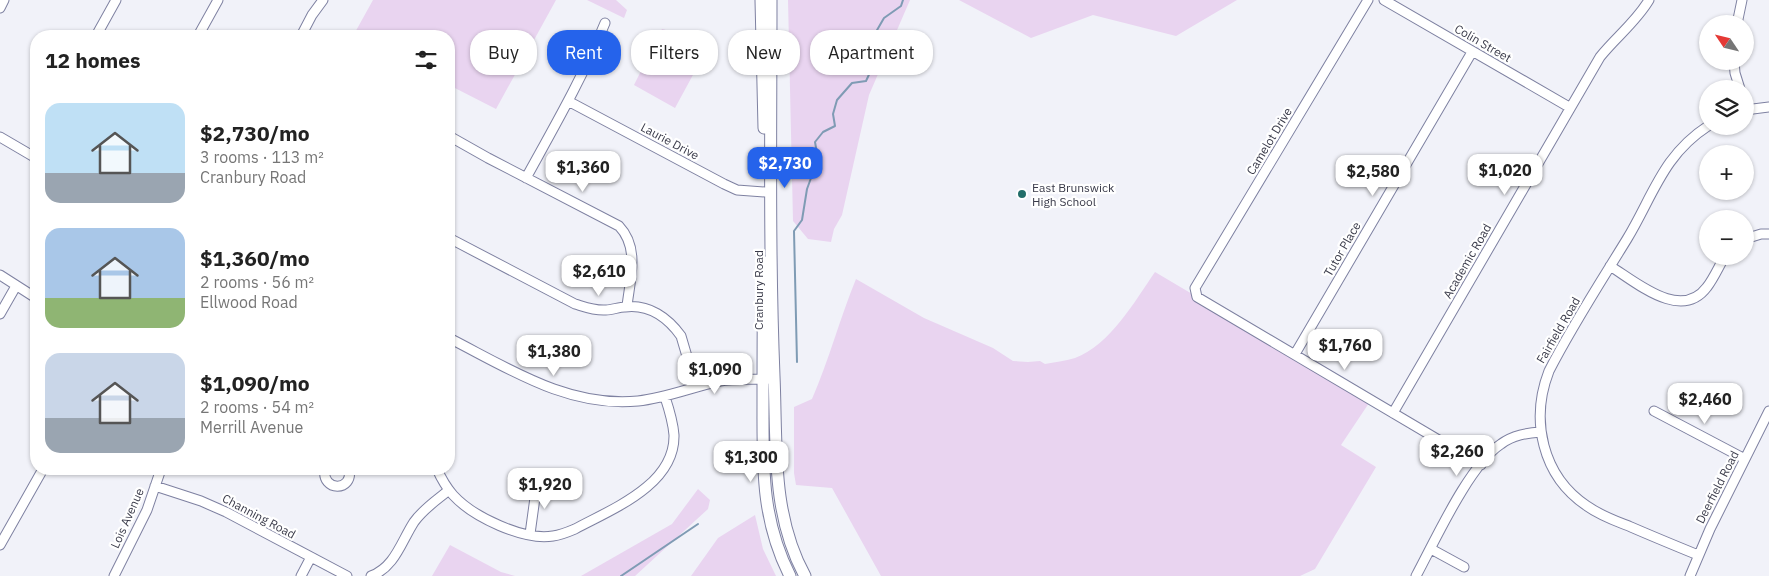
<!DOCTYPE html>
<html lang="en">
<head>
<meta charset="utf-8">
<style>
	body { margin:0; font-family:"IBM Plex Sans",sans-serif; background:#f6f6f6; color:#222; height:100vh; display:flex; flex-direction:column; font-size:19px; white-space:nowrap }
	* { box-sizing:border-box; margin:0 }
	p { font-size:16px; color:#767676 }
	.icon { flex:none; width:28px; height:28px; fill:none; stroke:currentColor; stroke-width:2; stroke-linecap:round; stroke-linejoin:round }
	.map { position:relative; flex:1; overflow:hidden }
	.side { position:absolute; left:30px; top:30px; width:425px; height:445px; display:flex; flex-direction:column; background:#fff; border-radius:20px; box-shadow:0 1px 4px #0004 }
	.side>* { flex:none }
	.guide { position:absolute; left:470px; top:30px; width:475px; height:45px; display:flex; gap:10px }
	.needle { width:32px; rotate:305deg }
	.buttons { position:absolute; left:1699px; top:15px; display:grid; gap:10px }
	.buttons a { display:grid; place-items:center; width:55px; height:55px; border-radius:50%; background:#fff; box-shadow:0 1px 4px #0004; font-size:25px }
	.price { position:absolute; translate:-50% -42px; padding:0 11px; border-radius:10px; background:#fff; color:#222; font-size:16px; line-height:32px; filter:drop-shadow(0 1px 2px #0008) }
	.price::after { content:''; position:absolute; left:50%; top:30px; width:15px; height:11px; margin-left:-8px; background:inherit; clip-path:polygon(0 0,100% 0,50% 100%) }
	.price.current { background:#2563eb; color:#fff }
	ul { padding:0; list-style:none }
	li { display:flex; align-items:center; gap:15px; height:125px; padding:0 15px }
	li span { display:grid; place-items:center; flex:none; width:140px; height:100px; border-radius:15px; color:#555 }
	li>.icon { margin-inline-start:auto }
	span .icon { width:60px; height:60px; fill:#fffc; stroke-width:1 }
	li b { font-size:21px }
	h2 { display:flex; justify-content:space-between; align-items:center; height:60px; padding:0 15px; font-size:21px }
	.chip { padding:0 18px; border-radius:20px; background:#fff; box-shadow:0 1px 4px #0004; font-size:18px; line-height:45px }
	.chip.current { background:#2563eb; color:#fff }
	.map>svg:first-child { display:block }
	.green { fill:#e9d4f0 }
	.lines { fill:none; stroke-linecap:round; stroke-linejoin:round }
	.stream { stroke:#7f9bb4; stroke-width:2 }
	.minor-casing { stroke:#7e81a1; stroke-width:11 }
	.major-casing { stroke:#7e81a1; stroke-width:13 }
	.minor { stroke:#fff; stroke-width:9 }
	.major { stroke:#fff; stroke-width:11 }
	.poi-dot { fill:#226d69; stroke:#fff; stroke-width:2 }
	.labels { text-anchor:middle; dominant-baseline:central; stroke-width:4.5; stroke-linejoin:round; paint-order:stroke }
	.street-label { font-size:12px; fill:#3a3b4a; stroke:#fff }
	.poi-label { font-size:12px; fill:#3a3b4a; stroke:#fff; text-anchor:start }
</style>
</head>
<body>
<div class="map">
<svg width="1769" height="576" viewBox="0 0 1769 576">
	<rect width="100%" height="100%" fill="#f1f2f9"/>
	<path class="green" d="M373,0H556L496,109L449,85V36H353Z
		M587,0H616L627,10L624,18Z
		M788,0H910L869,95L842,215L834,229L831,242L808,239L793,221Z
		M959,0H1237L1176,36L1093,15L1031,38Z
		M662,29L691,36L717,44L711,57L694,54L685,68L694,73L675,108L634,85Z
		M1155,272L1371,400L1341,445L1376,467L1315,569L1300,576H881L832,488L796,485L794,473V407L812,399C829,360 840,318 856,279L924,318L993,348L1013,361L1028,362L1040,361L1045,364C1054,362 1065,361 1075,358C1110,345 1135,301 1155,272Z
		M698,489L710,500L708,509L635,576H581L672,524Z
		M755,515L763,549L776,576H691L718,538Z
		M450,545L501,572L515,576H432Z"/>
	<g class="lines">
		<path class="stream" d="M797,362L794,231L802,220L807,189L818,159L815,142L823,132L835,126L833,114L837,100L852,83L866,81L873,66V37L884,18L901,6L903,0
			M621,576L698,524"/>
		<g class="minor-casing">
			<path id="minor" d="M1368,0L1195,288L1197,297L1481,465
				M1384,0L1569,107
				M0,8L4,0
				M1737,24L1742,0
				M96,36L116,0
				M198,36L218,0
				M301,36L312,15L323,0
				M1734,61L1735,73L1740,89
				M568,101L724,184L737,190L765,192
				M1745,110L1769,107
				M449,136L488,158L619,226C640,248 630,279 627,306
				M0,137L36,158
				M526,178C554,127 583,77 605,23
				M449,238L575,304C585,307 595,311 606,310C612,310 619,307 625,307C649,304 668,318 681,336L696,387
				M1745,239L1761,234H1769
				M1610,266C1636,282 1681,322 1707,287C1714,278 1719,266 1725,256
				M0,275L36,298
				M0,314L16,286
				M449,338C508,368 568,408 638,401C666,398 692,387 720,381C736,378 753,380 770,379
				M1295,354L1472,52
				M1654,411L1745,459
				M1393,413L1600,57C1616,37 1636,22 1649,0
				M325,469C321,492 354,492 349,469
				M437,469C441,478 446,487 453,495C473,517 524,541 553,536C561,535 568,532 575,529C612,509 675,485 674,435C673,422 669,409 665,397
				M155,486L201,501L226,512L347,576
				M530,534L537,483
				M0,545L43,469
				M1431,549L1464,567
				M1698,555C1676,546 1654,537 1631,527C1616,521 1601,516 1587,506C1542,476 1530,420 1549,371C1572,326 1600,283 1627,239C1653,196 1663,155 1708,126
				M114,576L147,510L161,469
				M301,576L311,557
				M371,576C395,567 401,542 414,522C424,508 437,500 449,490
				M1416,576C1435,541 1469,465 1501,444C1513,435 1527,433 1541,432
				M1690,576L1710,529L1769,411"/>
		</g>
		<g class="major-casing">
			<path id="major" d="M761,0L764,128
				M771,0C771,125 769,251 774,376C777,444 771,514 805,576
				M764,262C763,309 763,356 763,404C763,466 761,519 790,576"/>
		</g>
		<use href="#minor" class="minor"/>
		<use href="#major" class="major"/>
	</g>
	<circle class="poi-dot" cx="1022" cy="194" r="5"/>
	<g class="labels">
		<g class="street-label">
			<text transform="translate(1483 43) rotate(30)">Colin Street</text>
			<text transform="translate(670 141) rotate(28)">Laurie Drive</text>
			<text transform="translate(1269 141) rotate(-59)">Camelot Drive</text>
			<text transform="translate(1342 249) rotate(-60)">Tutor Place</text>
			<text transform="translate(1467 261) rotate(-60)">Academic Road</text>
			<text transform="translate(758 290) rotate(-90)">Cranbury Road</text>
			<text transform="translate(1558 330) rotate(-60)">Fairfield Road</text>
			<text transform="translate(1717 487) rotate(-63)">Deerfield Road</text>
			<text transform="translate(259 516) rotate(28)">Channing Road</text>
			<text transform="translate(127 518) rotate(-66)">Lois Avenue</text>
		</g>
		<g class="poi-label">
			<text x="1032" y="187">East Brunswick<tspan x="1032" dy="14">High School</tspan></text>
		</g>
	</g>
</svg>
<div class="buttons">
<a><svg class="needle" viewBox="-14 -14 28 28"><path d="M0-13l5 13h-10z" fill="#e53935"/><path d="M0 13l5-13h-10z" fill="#767676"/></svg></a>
<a><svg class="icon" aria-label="layers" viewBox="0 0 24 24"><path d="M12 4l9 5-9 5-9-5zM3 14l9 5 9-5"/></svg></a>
<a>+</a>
<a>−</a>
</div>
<b class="price current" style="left:785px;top:189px">$2,730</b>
<b class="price" style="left:583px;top:193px">$1,360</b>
<b class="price" style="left:1505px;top:196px">$1,020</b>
<b class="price" style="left:1373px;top:197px">$2,580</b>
<b class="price" style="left:599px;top:297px">$2,610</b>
<b class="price" style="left:1345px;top:371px">$1,760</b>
<b class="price" style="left:554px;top:377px">$1,380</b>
<b class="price" style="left:715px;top:395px">$1,090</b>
<b class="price" style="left:1705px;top:425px">$2,460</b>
<b class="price" style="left:1457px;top:477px">$2,260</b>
<b class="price" style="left:751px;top:483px">$1,300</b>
<b class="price" style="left:545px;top:510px">$1,920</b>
<div class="guide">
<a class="chip">Buy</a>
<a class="chip current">Rent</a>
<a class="chip">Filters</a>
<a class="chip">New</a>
<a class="chip">Apartment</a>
</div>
<section class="side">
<h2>12 homes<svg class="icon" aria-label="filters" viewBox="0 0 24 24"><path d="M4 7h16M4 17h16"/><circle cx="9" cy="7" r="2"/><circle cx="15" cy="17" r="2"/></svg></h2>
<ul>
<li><span style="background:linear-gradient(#bfe0f5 70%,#9aa5b1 0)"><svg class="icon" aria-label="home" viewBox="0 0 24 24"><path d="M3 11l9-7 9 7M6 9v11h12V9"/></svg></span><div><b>$2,730/mo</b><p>3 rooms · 113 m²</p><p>Cranbury Road</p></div></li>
<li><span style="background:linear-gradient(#a9c7e8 70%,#8fb573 0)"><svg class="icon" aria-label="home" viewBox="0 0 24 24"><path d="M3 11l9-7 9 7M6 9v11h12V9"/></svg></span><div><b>$1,360/mo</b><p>2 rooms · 56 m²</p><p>Ellwood Road</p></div></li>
<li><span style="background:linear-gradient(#c9d6e8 65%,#9aa5b1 0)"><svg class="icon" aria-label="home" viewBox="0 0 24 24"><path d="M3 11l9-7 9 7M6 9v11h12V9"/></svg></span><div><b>$1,090/mo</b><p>2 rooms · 54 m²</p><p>Merrill Avenue</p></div></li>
</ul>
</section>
</div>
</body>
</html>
